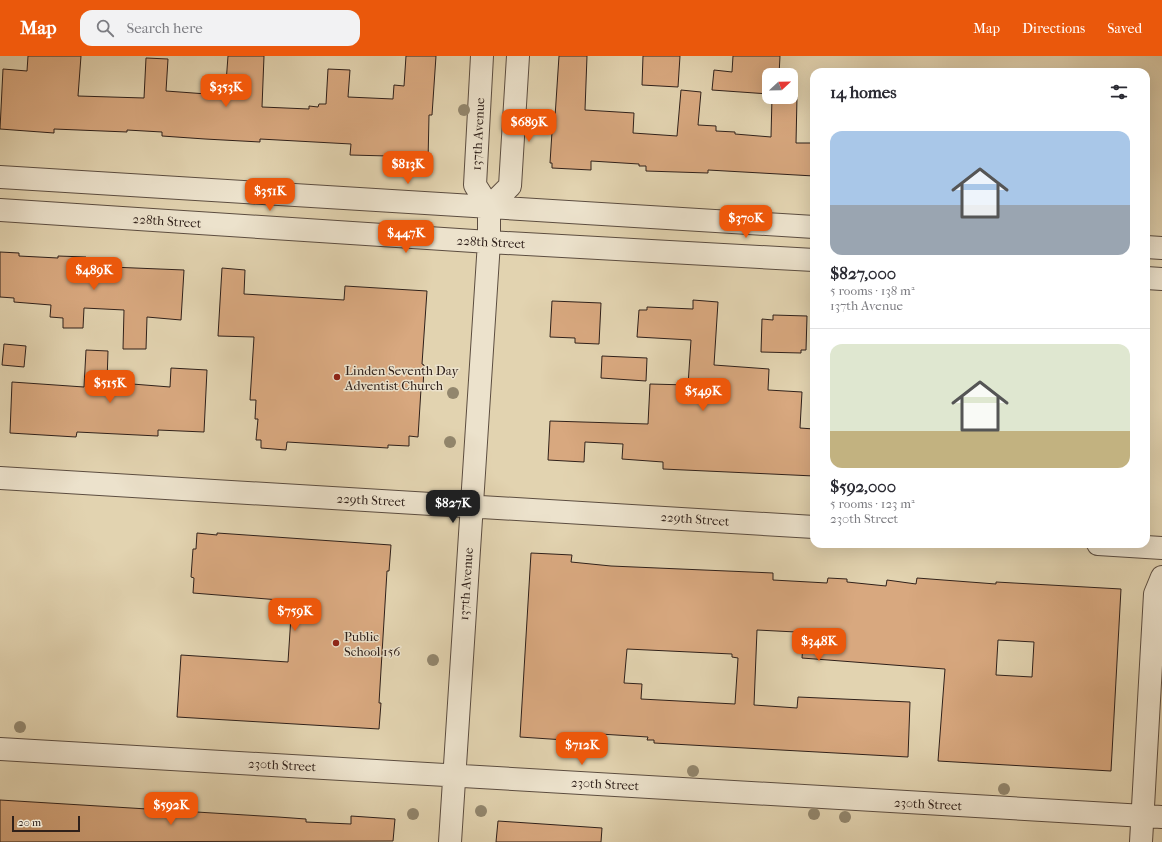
<!DOCTYPE html>
<html lang="en">
<head>
<meta charset="utf-8">
<style>
	body { margin:0; font-family:"IM FELL French Canon",serif; background:#f2f2f3; color:#2b2b33; height:100vh; display:flex; flex-direction:column; font-size:15px; white-space:nowrap }
	* { box-sizing:border-box; margin:0 }
	p { font-size:13px; color:#7c7c81 }
	.icon { flex:none; width:22px; height:22px; fill:none; stroke:currentColor; stroke-width:2; stroke-linecap:round; stroke-linejoin:round }
	.map { position:relative; flex:1; overflow:hidden }
	.details { position:absolute; left:810px; top:12px; width:340px; height:480px; display:flex; flex-direction:column; background:#fff; border-radius:12px; box-shadow:0 4px 16px #0002 }
	.details>* { flex:none }
	.needle { width:26px; rotate:68deg }
	.tools { position:absolute; left:762px; top:12px; display:grid; gap:8px }
	.tools a { display:grid; place-items:center; width:36px; height:36px; border-radius:8px; background:#fff; box-shadow:0 4px 16px #0002; font-size:20px }
	.scale { position:absolute; left:12px; bottom:10px; width:68px; box-sizing:border-box; padding-left:4px; border:2px solid #2f201a; border-top:0; font-size:11px; line-height:14px; white-space:nowrap; color:#2f201a; -webkit-text-stroke:3px #ece2cc; paint-order:stroke }
	.price { position:absolute; translate:-50% -34px; padding:0 9px; border-radius:8px; background:#ea580c; color:#fff; font-size:13px; line-height:26px; filter:drop-shadow(0 1px 2px #0008) }
	.price::after { content:''; position:absolute; left:50%; top:24px; width:12px; height:9px; margin-left:-6px; background:inherit; clip-path:polygon(0 0,100% 0,50% 100%) }
	.price.current { background:#222; color:#fff }
	ul { padding:0; list-style:none }
	li { display:grid; align-content:center; gap:8px; height:212px; padding:0 20px }
	li+li { border-top:1px solid #e1e1e2 }
	li span { display:grid; place-items:center; height:124px; border-radius:12px; color:#555 }
	li>.icon { margin-inline-start:auto }
	span .icon { width:72px; height:72px; fill:#fffc; stroke-width:1 }
	li b { font-size:17px }
	h2 { display:flex; justify-content:space-between; align-items:center; height:48px; padding:0 20px; font-size:17px }
	header { display:flex; align-items:center; gap:24px; box-sizing:border-box; height:56px; padding:0 20px; background:#ea580c; color:#fff }
	header strong { font-size:19px }
	nav { display:flex; gap:22px; margin-inline-start:auto; font-size:14px }
	.search { width:280px; height:36px; background:#f2f2f3; display:flex; align-items:center; gap:10px; box-sizing:border-box; padding:0 14px; border-radius:12px; color:#7c7c81; font-size:15px }
	.map>svg:first-child { display:block }
	.building { fill:#d8a87f; stroke:#2f201a; fill-rule:evenodd }
	.lines { fill:none; stroke-linecap:round; stroke-linejoin:round }
	.street-casing { stroke:#5c4d40; stroke-width:24 }
	.street { stroke:#ece2cc; stroke-width:22 }
	.tree { fill:#92866d }
	.poi-dot { fill:#8f2418; stroke:#ece2cc; stroke-width:1.5 }
	.labels { text-anchor:middle; dominant-baseline:central; stroke-width:3; stroke-linejoin:round; paint-order:stroke }
	.street-label { font-size:13px; fill:#2f201a; stroke:#ece2cc }
	.poi-label { font-size:13px; fill:#2f201a; stroke:#ece2cc; text-anchor:start }
</style>
</head>
<body>
<header>
<strong>Map</strong>
<div class="search"><svg class="icon" aria-label="search" viewBox="0 0 24 24"><circle cx="10" cy="10" r="6"/><path d="M15 15l6 6"/></svg>Search here</div>
<nav><a>Map</a><a>Directions</a><a>Saved</a></nav>
</header>
<div class="map">
<svg width="1162" height="786" viewBox="0 0 1162 786">
	<rect width="100%" height="100%" fill="#e2d3b0"/>
	<filter id="stains"><feTurbulence type="fractalNoise" baseFrequency=".005" numOctaves="4"/><feColorMatrix values="0 0 0 0 .2 0 0 0 0 .09 0 0 0 0 .02 0 0 0 .5 -.17"/></filter>
	<radialGradient id="worn" r=".72"><stop offset=".6" stop-color="#630" stop-opacity="0"/><stop offset="1" stop-color="#630" stop-opacity=".3"/></radialGradient>
	<path class="building" d="M28,0H81L78,40L144,42L146,2L168,3L166,35L207,38V26L226,27L228,0H264L262,51L309,53V50L318,51L319,48H326L328,13L350,14L348,41L393,43L394,29L404,30L406,0H436L432,59H429L428,106L388,103V100L350,99L351,88L260,83V86L205,83L162,80V76L127,74V76L54,73V77L0,73L3,13L27,15Z
		M559,0H587L585,54L634,57L633,77L677,80L681,34L701,36L698,69L716,70V75L735,76V78L771,81L772,41H797L796,87H814V120L708,114V117L646,115V110H639V108L591,105V114L552,112V107H550L553,60L555,61Z
		M643,0H680L678,31L642,29Z
		M733,0H780L779,19H769V38L712,34L714,14L732,16Z
		M0,196L19,197V200L58,202V200L86,201V210L184,214L181,264L147,261L146,293H123L124,254L84,252L83,272H63V262L50,261L51,249L14,246V242L0,241Z
		M222,212L245,214L244,238L344,244L345,230L427,235L422,308L424,309L423,333H421L418,381L409,380V390L388,389V392L287,386L286,394L261,392V384H256L258,363H255L256,344H250L254,281L218,280Z
		M693,244L718,246L714,309L769,313L768,334L802,336L800,372L814,373V420L663,413V406L622,403L623,388L585,386L584,406L548,404L550,365L648,368L650,328L688,329L691,284L637,281L639,254H647V251L693,253Z
		M552,245L601,247L599,288L575,287V282L550,281Z
		M773,259L807,260L806,294H801V297L761,296L762,263L773,264Z
		M4,288L26,290L24,311L2,309Z
		M86,294L108,295L107,326L170,331L171,312L207,314L204,376L158,374V380L77,376L76,381L10,377L12,326L84,331Z
		M602,300L647,302L646,325L601,322Z
		M197,477L217,479V477L391,489L389,515H387L379,647H381L379,673L177,661L181,599L288,606L292,545L193,537L194,522L191,521L193,493H196Z
		M531,497L572,499L571,506L611,510L773,517V524L827,527L828,522L847,523V526L886,530L887,524L916,528L917,522L996,528V526L1121,533L1111,715L938,705L945,613L802,602L803,588L796,587V576L757,574L754,649L797,652L798,641L910,646L908,701L654,687V684H647L648,681L600,678L599,693L579,692L580,685L520,681ZM998,584L1034,586L1032,621L996,619ZM627,593L732,598V601L738,602L735,648L641,643L642,628L624,627Z
		M0,744L278,761L306,763V766L351,768V760L395,763L393,785L0,786Z
		M498,765L602,772L601,786H496Z"/>
	<g class="lines">
		<g class="street-casing">
			<path id="street" d="M0,121L814,171
				M489,151L510,130L518,0
				M0,154L489,186L814,204
				M1146,191L1162,192
				M1146,222L1162,223
				M0,422L814,471
				M1098,488L1162,492
				M0,693L1162,761
				M450,786L489,186V151L475,129L482,0
				M1141,786L1155,538L1162,521"/>
		</g>
		<use href="#street" class="street"/>
	</g>
	<g class="tree">
		<circle cx="464" cy="54" r="6"/>
		<circle cx="453" cy="337" r="6"/>
		<circle cx="450" cy="386" r="6"/>
		<circle cx="433" cy="604" r="6"/>
		<circle cx="20" cy="671" r="6"/>
		<circle cx="693" cy="715" r="6"/>
		<circle cx="1004" cy="733" r="6"/>
		<circle cx="481" cy="755" r="6"/>
		<circle cx="413" cy="758" r="6"/>
		<circle cx="814" cy="758" r="6"/>
		<circle cx="845" cy="761" r="6"/>
	</g>
	<g class="poi-dot">
		<circle cx="337" cy="321" r="4"/>
		<circle cx="336" cy="587" r="4"/>
	</g>
	<g class="labels">
		<g class="street-label">
			<text transform="translate(478 78) rotate(-87)">137th Avenue</text>
			<text transform="translate(167 165) rotate(4)">228th Street</text>
			<text transform="translate(491 186) rotate(3)">228th Street</text>
			<text transform="translate(371 444) rotate(3)">229th Street</text>
			<text transform="translate(695 463) rotate(4)">229th Street</text>
			<text transform="translate(466 528) rotate(-86)">137th Avenue</text>
			<text transform="translate(282 709) rotate(3)">230th Street</text>
			<text transform="translate(605 728) rotate(3)">230th Street</text>
			<text transform="translate(928 748) rotate(3)">230th Street</text>
		</g>
		<g class="poi-label">
			<text x="345" y="314">Linden Seventh Day<tspan x="345" dy="15">Adventist Church</tspan></text>
			<text x="344" y="580">Public<tspan x="344" dy="15">School 156</tspan></text>
		</g>
	</g>
	<rect width="100%" height="100%" filter="url(#stains)"/>
	<rect width="100%" height="100%" fill="url(#worn)"/>
</svg>
<div class="tools">
<a><svg class="needle" viewBox="-14 -14 28 28"><path d="M0-13l5 13h-10z" fill="#e53935"/><path d="M0 13l5-13h-10z" fill="#7c7c81"/></svg></a>
</div>
<div class="scale">20 m</div>
<b class="price" style="left:226px;top:52px">$353K</b>
<b class="price" style="left:529px;top:87px">$689K</b>
<b class="price" style="left:408px;top:129px">$813K</b>
<b class="price" style="left:270px;top:156px">$351K</b>
<b class="price" style="left:746px;top:183px">$370K</b>
<b class="price" style="left:406px;top:198px">$447K</b>
<b class="price" style="left:94px;top:235px">$489K</b>
<b class="price" style="left:110px;top:348px">$515K</b>
<b class="price" style="left:703px;top:356px">$549K</b>
<b class="price current" style="left:453px;top:468px">$827K</b>
<b class="price" style="left:295px;top:576px">$759K</b>
<b class="price" style="left:819px;top:606px">$348K</b>
<b class="price" style="left:582px;top:710px">$712K</b>
<b class="price" style="left:171px;top:770px">$592K</b>
<section class="details">
<h2>14 homes<svg class="icon" aria-label="filters" viewBox="0 0 24 24"><path d="M4 7h16M4 17h16"/><circle cx="9" cy="7" r="2"/><circle cx="15" cy="17" r="2"/></svg></h2>
<ul>
<li><span style="background:linear-gradient(#a9c7e8 60%,#9aa5b1 0)"><svg class="icon" aria-label="home" viewBox="0 0 24 24"><path d="M3 11l9-7 9 7M6 9v11h12V9"/></svg></span><div><b>$827,000</b><p>5 rooms · 138 m²</p><p>137th Avenue</p></div></li>
<li><span style="background:linear-gradient(#dfe7d0 70%,#c2b280 0)"><svg class="icon" aria-label="home" viewBox="0 0 24 24"><path d="M3 11l9-7 9 7M6 9v11h12V9"/></svg></span><div><b>$592,000</b><p>5 rooms · 123 m²</p><p>230th Street</p></div></li>
</ul>
</section>
</div>
</body>
</html>
